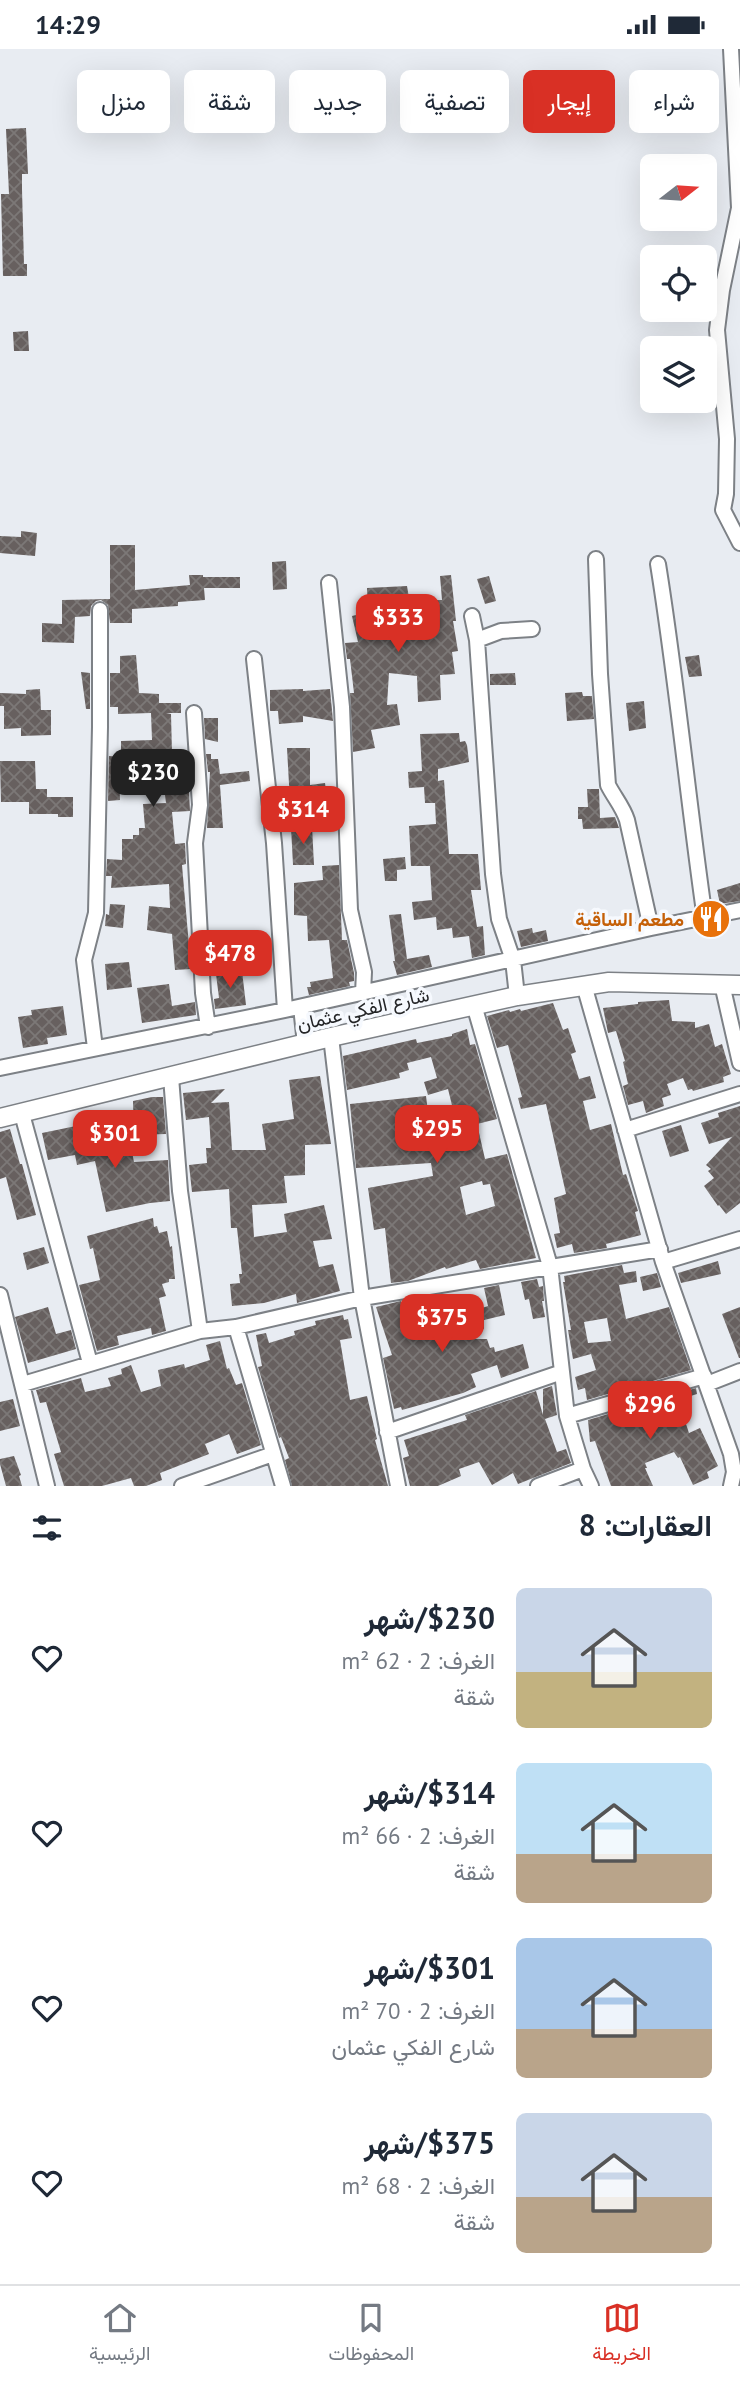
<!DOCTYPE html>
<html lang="ar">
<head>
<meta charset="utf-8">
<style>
	body { margin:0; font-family:"PT Sans",Vazirmatn,sans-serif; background:#f2f2f3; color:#1f2937; direction:rtl; height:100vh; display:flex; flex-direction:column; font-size:26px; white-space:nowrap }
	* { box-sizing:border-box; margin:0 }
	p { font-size:23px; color:#747a83 }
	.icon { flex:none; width:38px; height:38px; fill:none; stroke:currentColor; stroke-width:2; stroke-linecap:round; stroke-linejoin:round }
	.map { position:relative; height:1437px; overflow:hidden; direction:ltr }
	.details { display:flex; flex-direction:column; background:#fff; flex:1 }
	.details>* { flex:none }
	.hud { position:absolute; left:21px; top:21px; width:698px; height:63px; direction:rtl; display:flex; gap:14px }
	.needle { width:46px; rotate:73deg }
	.fabs { position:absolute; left:640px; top:105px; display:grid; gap:14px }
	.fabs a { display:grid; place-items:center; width:77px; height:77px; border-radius:10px; background:#fff; box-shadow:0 7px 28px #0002; font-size:35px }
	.price { position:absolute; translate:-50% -60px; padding:0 16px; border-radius:14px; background:#d93025; color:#fff; font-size:23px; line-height:46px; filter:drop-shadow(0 2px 4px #0008) }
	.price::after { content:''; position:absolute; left:50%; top:42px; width:21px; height:16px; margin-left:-10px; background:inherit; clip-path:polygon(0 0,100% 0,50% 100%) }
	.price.on { background:#222; color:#fff }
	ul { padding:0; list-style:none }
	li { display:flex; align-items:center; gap:21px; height:175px; padding:0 28px }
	li span { display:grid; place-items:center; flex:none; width:196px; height:140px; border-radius:10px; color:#555 }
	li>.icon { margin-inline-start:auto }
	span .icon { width:84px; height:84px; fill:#fffc; stroke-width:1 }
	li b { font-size:30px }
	h2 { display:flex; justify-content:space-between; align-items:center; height:84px; padding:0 28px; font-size:30px }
	.tag { padding:0 24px; border-radius:10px; background:#fff; box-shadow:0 7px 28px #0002; font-size:24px; line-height:63px }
	.tag.on { background:#d93025; color:#fff }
	.status { display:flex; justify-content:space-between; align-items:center; height:49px; padding:0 35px; background:#fff; direction:ltr }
	.status svg { height:19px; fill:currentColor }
	.dock { display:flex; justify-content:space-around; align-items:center; height:98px; border-top:2px solid #e0e1e3; background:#fff; font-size:19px; color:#747a83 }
	.dock a { display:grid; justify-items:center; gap:4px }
	.dock .on { color:#d93025 }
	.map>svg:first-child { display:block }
	.building { fill:url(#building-cross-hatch); fill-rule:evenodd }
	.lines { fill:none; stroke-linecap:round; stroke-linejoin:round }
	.minor-casing { stroke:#7d8186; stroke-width:18 }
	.tertiary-casing { stroke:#7d8186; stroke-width:21 }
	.minor { stroke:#fff; stroke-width:14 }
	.tertiary { stroke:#fff; stroke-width:18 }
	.labels { text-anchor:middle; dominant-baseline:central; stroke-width:7; stroke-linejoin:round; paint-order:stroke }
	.food-label { font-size:19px; font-weight:bold; fill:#c56008; stroke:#f6f9fe; text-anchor:end }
	.street-label { font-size:19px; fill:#242527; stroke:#f6f9fe }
</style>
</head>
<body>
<div class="status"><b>14:29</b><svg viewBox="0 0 49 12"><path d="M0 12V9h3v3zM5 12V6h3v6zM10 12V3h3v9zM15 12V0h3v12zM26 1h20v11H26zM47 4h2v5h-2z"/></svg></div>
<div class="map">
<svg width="740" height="1437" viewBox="0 0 740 1437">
	<defs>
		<pattern id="building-cross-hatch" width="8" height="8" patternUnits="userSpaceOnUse" patternTransform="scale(1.75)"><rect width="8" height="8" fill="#67605f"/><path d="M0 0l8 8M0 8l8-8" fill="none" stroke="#7c7877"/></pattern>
	</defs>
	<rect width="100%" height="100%" fill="#e8ecf2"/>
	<path class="building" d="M26,79L28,125H22V140L24,215H27V227H3L1,145H9L6,80Z
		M28,282L29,302H14L13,283Z
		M21,482L37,484L35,507L0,504V487L21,488Z
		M110,496H135V541L190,536L189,526H203V528H240V539H204L205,551L178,553V557L132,560V574H110L108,556L101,551L96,552L91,557L90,567L75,568L74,594L42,593V574L62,575V551L110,550Z
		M286,512L287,540L273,541L272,513Z
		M451,526L456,572H453L458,602L452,603L455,625L440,626L441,651L418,653L417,627L389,624L387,656L397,655L400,676L371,681L375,699L353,703L350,644H354L350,610H347L345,594L358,593L352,567L368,563L367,539L407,537L410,555L431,554V551H442L440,527Z
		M489,527L496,552L485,555L477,530Z
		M136,606L139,644L159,645V654H181V664H166L171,665L172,704L187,705L190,762L172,763L175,795L185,794L186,815L182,816L191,920L175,921L172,885L147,881L149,857L170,859L169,835L111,839L112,827H106L107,810L122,811V790H133V786H139V779H145L143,755L166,754L165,746H168V726L135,723V725L119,724L120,751L108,752L109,707L121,708V692L152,691L151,664L118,665V658H110V624H120V607Z
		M699,606L702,627L689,628L685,608Z
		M81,623L90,624V660H86Z
		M515,624L516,636H490V625Z
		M40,640L41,661H51V686L21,687V679L4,680V657H0V644L26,645V641Z
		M303,640V642L330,640L333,672L303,667V673L279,675L278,662H270V641Z
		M582,643L583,647H592L594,670L567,672L565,644Z
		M644,652L646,679L629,682L626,654Z
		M204,669H218V693L205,690Z
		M459,684L460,693L465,692L467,696L469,713L438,720V732L444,731L449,805H478L481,841H471L477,878L483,877L485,906L472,909L469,887L453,889L452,879L437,881L436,868L414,871L412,853L432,851L430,817H411L409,777L436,775L435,754H425L424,738L409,739L408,723L422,722L420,685Z
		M287,699H310V736L325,734L327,749L311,750L312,765L291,771Z
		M206,705H211V710H218L220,725L249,722L250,732L220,736L223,779H207L210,723H208Z
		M0,712H35L36,740H47V748H73V768H58V765H29V753H1Z
		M587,740H599L600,769L615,768L619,779L583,780L582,770H585H578V758H588Z
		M312,777L314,816H293L291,778Z
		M405,808L406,820L397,821V832H385L383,810Z
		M339,816L342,891H347L354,924V932L349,933L350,937L309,946L307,938H311L310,933L333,929L329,891L308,892L307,867L294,866V834L323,831L322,817Z
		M740,834V852L720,855L717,841Z
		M110,855L125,856L123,879L105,877L106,865L109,866Z
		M401,865L407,910L429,906L432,918L397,926L393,912H395L389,866Z
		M532,879L533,884L546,881L548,892L521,898L517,882Z
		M129,913L132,938L107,941L105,915Z
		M242,922L246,956L215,960L214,950L219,949L216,925Z
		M169,935L172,957L195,953L196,966L142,974L137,939Z
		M669,951L672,972L695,973V979L709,975L715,998L722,995L731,1025L723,1028L724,1033L693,1042L692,1040L688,1041L683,1029L667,1035L671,1046L662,1049L664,1057L646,1064L643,1052L628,1056L623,1037L628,1035L623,1013L625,1012L616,982L608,984L603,959L638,955V953Z
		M553,954L563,981L568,979L576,1003L571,1005L579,1030L590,1027L596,1049L583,1052L590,1081L611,1075L623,1126L626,1125L638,1162L635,1163L641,1186L606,1195L607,1199L574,1204L572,1195L557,1199L554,1185L560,1184L554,1149L566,1145L546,1055L521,1060L518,1049L522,1048L508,996L497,999L487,967L509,961L510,963L520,960L521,962Z
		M63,957L67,986L47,989L48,995L23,999L18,968L32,966L31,961Z
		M467,980L470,996L475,995L497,1070L477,1075L485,1110L507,1105L536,1209L480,1220L476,1211L446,1220L445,1218L408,1232L391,1234L385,1179L374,1181L368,1139L433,1127L431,1114L356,1119L350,1055L426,1047L428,1063L418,1064L420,1091L459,1085L448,1040L428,1046L424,1033L437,1029L431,1008L407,1014L409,1021L399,1024L400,1029L347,1041L343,1007L416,990L417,994L452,987V985ZM482,1132L483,1136L490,1135L495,1157L466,1166L460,1138Z
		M320,1027L331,1095L305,1096V1126L284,1127L287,1154L252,1156L254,1188L287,1183L284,1165L324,1156L332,1190L313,1192L319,1218L333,1215L340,1242L297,1254L296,1245L264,1254L232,1257L230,1235L240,1234L239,1225H242L237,1179H231L229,1140L192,1143L189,1116L207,1114L206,1099H211L209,1068L186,1071L183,1044L225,1040L211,1054L229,1053L232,1101H266L262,1075L294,1070L289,1031Z
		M152,1048H163L166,1085L134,1086L133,1052Z
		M740,1057V1154L726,1165L719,1156L718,1157L704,1137L714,1129L708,1122L711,1120L706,1116L732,1088L709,1095L701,1074L719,1068L718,1064Z
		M681,1076L689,1102L670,1108L662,1082Z
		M76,1077L82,1103L130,1093L134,1113L168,1111L170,1152L150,1154L106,1163L95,1112L77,1116L75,1106L48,1111L42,1084Z
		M10,1080L20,1115H22L36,1166L17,1171L6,1128L0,1130V1083Z
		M153,1169L154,1178L157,1177L159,1184L167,1182L170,1198L172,1197L175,1230H169V1233L162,1235L166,1247L159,1249L166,1282L152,1286L151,1279L117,1287L119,1296L97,1302L79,1236L100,1231L93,1199L90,1200L87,1187Z
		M44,1198L49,1214L27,1221L23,1204Z
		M718,1212L721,1225L681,1234L678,1224Z
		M622,1216L624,1224L636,1222L637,1233L619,1236L626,1270L669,1258L691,1321L587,1351L585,1339L578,1341L575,1328L596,1321L591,1305L573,1310L568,1281H571L563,1233H565L564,1227ZM607,1269L611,1292L588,1294L584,1273Z
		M657,1224L661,1238L643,1242L640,1228Z
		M537,1230L539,1238L543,1237L544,1252H542L545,1268L533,1270L529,1250L525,1251L521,1233Z
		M499,1236L505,1266L484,1271V1280L472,1282L473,1290H487L490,1299L494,1298L495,1303L523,1295L529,1319L501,1329L497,1316L471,1325L476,1338L463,1344L402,1361L401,1358L394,1360L383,1309L392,1306L376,1258L401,1252L407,1279L434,1270H439L440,1273L488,1257L484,1239Z
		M48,1258L56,1285L71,1281L76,1300L28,1314L15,1268Z
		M740,1258V1309H739L722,1265Z
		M343,1266L344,1271L348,1270L352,1289L340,1291L350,1351L367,1347L377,1390L375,1391L388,1437H292L285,1411L289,1409L281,1388L279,1389L258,1318L262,1317L256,1286L266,1284L269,1294L295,1286L294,1282L316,1276L315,1272Z
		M220,1292L227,1320L229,1319L236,1336L242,1334L261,1396L237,1405L229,1385L205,1395L209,1405L160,1424L162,1431L146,1437H134L131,1429L102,1437H64L54,1405L61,1403L46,1353L40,1354L36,1341L81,1329L85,1343L111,1337L108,1329L122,1325L121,1320L131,1316L141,1343L161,1337L158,1321L184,1315L185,1319L210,1311L206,1296Z
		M552,1337L557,1366L545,1370L557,1403L566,1400L571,1414L518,1435L513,1424L492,1436L479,1413L459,1420L461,1427L438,1437H410L403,1409L409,1407L404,1391L467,1371L465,1366L536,1342L543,1366V1340Z
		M696,1339L697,1345L678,1351L689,1384L700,1379L718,1417L707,1423L709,1429L693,1436L680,1408L678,1409L674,1403L645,1414L647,1419H645L653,1437H611L595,1392L590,1393L588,1371Z
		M13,1350L20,1377L0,1382V1353Z
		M14,1407L21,1426L19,1427L22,1437H6L0,1415V1410Z"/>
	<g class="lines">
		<g class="minor-casing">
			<path id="minor" d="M731,0L739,159L722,241L717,281L727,390L726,445L723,461L740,494
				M596,510L600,625L608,736C614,748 623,758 627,771L651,879
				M658,515C677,633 688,752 705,870
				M329,534L342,658L350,861L364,923L363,944
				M472,567L477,591L493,825L499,870L513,911L517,947
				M477,591L501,582L532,580
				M254,610L274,794L285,961
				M194,664L200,756L195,794L203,944L208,978
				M722,935L740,1014
				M584,936L663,1213L731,1405L734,1423L731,1437
				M474,956L550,1217L567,1367L583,1420L591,1437
				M301,958L305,995
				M331,988L362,1249L398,1437
				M95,999L84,911L96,864L100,678V561
				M0,1019L285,961L651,879L740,861
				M171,1028L180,1142L200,1282
				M22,1065L90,1314
				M625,1081L740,1045
				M663,1213L740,1190
				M0,1246L47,1437
				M236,1278L283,1437
				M23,1335L200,1282L236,1278L362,1249L660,1200
				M707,1335L740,1322
				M567,1367L704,1327
				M387,1383L562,1323
				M182,1437L273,1405
				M538,1437L583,1420"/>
		</g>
		<g class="tertiary-casing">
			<path id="tertiary" d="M0,1069L331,988L517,947L609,933L740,936"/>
		</g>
		<use href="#minor" class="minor"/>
		<use href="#tertiary" class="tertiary"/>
	</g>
	<defs>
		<g id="restaurant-disc" transform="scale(2.0125)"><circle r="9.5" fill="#e8710a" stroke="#f6f9fe"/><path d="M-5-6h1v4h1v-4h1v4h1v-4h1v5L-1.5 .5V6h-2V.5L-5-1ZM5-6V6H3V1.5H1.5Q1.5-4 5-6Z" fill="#fff"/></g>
	</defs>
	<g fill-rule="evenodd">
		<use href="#restaurant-disc" x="711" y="870"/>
	</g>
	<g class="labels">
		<g class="food-label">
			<text x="684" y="870">مطعم الساقية</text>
		</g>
		<g class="street-label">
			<text transform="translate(363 960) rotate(-13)">شارع الفكي عثمان</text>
		</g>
	</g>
</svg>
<div class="fabs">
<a><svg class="needle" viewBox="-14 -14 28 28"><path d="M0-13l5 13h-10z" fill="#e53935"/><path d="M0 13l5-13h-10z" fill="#747a83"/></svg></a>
<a><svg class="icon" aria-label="locate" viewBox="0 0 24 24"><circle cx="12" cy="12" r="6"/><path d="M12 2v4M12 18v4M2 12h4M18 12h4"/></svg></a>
<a><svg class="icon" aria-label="layers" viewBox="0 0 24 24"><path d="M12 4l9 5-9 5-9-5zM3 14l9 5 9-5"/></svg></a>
</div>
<b class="price" style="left:398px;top:605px">$333</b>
<b class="price on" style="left:153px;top:760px">$230</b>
<b class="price" style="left:303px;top:797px">$314</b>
<b class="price" style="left:230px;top:941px">$478</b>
<b class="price" style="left:437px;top:1116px">$295</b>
<b class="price" style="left:115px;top:1121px">$301</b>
<b class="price" style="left:442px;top:1305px">$375</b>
<b class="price" style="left:650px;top:1392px">$296</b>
<div class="hud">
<a class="tag">شراء</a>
<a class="tag on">إيجار</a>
<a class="tag">تصفية</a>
<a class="tag">جديد</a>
<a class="tag">شقة</a>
<a class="tag">منزل</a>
</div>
</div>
<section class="details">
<h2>العقارات: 8<svg class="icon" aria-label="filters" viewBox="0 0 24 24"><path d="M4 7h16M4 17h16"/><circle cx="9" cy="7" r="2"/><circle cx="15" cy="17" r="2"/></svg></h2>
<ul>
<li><span style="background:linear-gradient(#c9d6e8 60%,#c2b280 0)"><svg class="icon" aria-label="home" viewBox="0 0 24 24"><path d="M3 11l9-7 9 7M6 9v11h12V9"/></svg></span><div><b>$230/شهر</b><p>الغرف: 2 · 62 m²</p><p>شقة</p></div><svg class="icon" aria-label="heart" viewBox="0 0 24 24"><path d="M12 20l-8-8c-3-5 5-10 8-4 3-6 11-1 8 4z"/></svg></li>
<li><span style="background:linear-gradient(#bfe0f5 65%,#b9a48a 0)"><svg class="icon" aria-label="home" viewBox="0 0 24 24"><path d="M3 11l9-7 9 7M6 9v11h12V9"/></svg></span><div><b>$314/شهر</b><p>الغرف: 2 · 66 m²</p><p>شقة</p></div><svg class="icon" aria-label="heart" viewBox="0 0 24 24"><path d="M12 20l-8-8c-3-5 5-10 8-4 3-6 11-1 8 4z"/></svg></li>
<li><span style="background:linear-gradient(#a9c7e8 65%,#b9a48a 0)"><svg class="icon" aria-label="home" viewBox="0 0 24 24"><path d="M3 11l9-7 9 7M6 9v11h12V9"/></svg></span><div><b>$301/شهر</b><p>الغرف: 2 · 70 m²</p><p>شارع الفكي عثمان</p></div><svg class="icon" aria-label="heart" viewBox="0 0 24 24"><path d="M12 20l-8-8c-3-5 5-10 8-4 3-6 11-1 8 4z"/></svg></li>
<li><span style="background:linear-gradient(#c9d6e8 60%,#b9a48a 0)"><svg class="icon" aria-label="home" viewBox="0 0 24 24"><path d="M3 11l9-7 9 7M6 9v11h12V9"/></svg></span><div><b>$375/شهر</b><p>الغرف: 2 · 68 m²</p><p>شقة</p></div><svg class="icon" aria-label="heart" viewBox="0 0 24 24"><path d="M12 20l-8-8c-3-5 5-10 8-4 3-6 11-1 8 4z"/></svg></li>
</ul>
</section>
<nav class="dock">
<a class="on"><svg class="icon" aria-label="map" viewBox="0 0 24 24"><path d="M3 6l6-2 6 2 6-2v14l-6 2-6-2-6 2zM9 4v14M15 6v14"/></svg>الخريطة</a>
<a><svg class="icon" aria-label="saved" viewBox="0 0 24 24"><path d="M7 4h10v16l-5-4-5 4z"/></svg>المحفوظات</a>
<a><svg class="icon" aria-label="home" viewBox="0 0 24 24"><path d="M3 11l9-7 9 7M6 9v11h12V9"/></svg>الرئيسية</a>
</nav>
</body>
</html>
